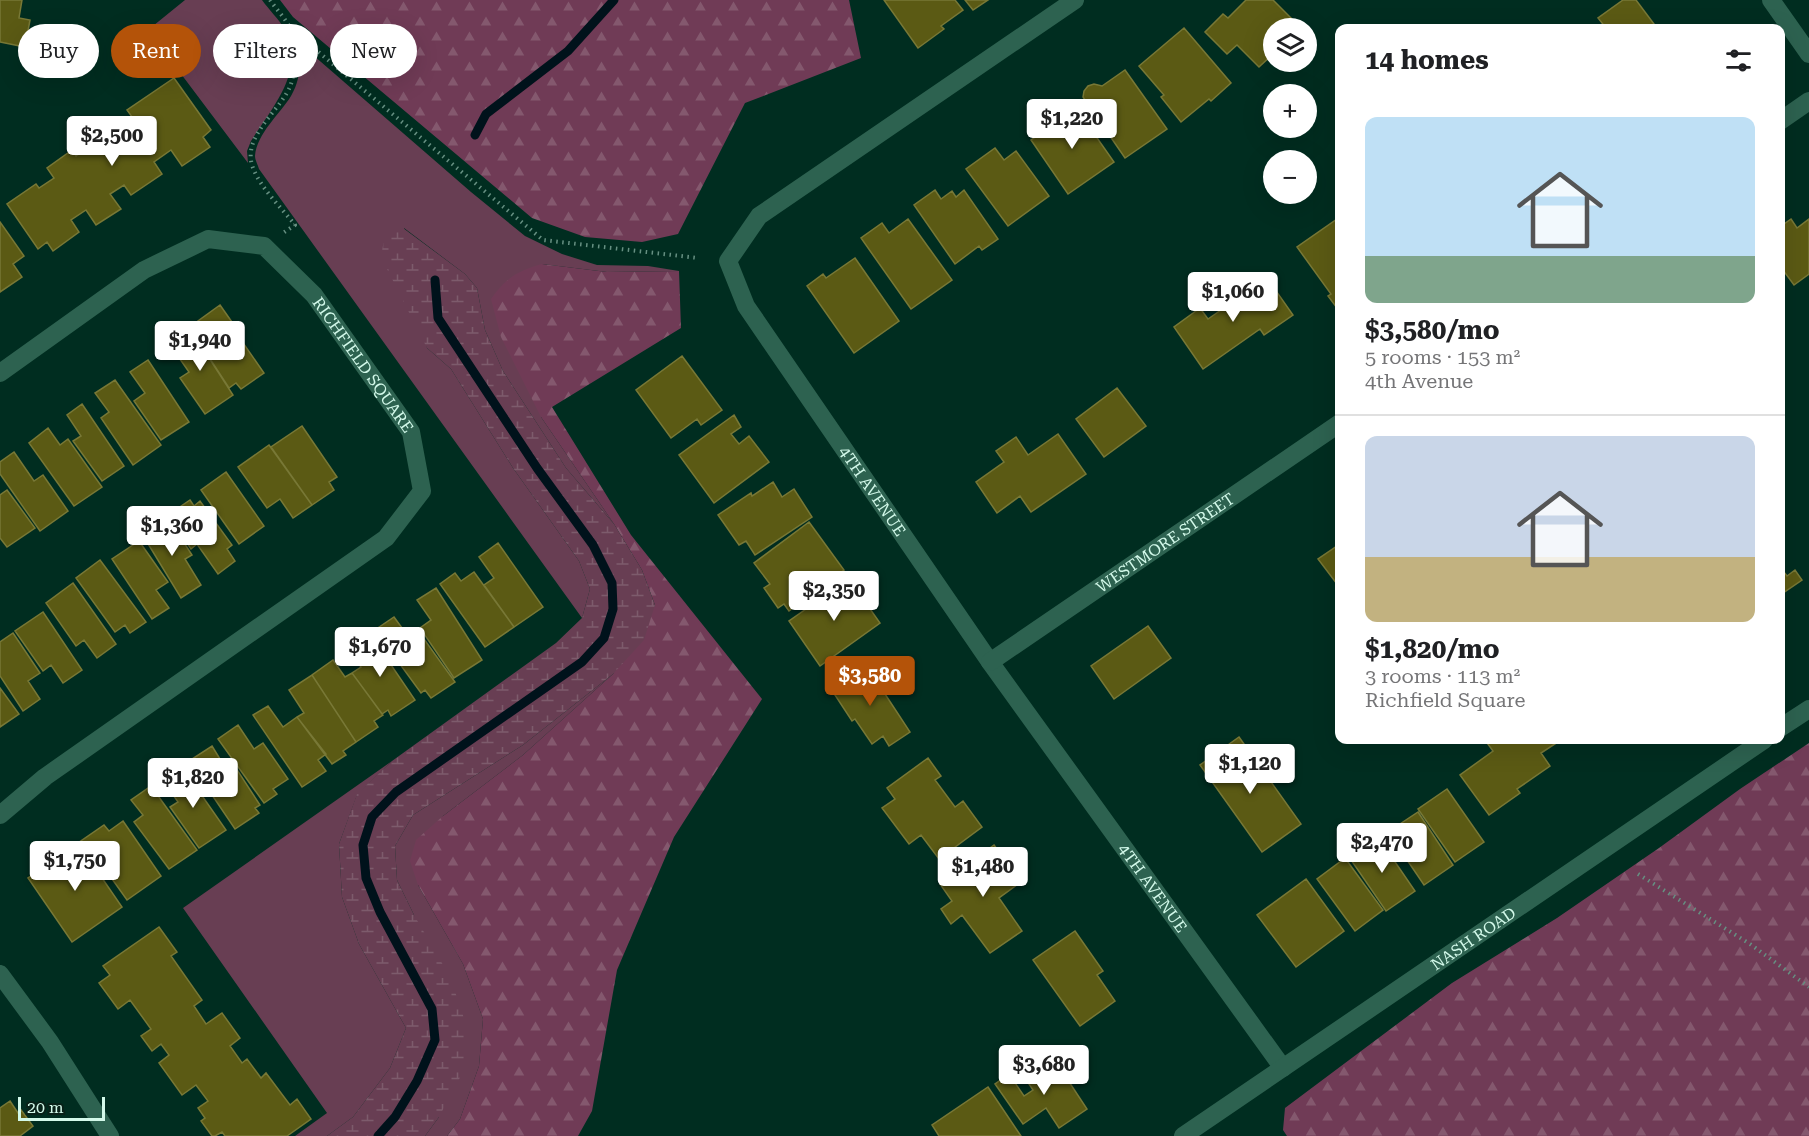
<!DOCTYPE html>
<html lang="en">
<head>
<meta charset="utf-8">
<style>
	body { margin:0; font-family:"Roboto Serif",serif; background:#f6f6f6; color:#202124; height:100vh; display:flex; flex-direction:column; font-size:22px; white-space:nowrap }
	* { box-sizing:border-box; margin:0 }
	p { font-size:20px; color:#757577 }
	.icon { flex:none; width:33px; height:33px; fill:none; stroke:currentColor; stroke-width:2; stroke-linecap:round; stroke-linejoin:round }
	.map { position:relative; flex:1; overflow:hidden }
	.details { position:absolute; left:1335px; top:24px; width:450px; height:720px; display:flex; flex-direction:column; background:#fff; border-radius:12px; box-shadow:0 6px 24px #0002 }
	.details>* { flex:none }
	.hud { position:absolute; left:18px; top:24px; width:570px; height:54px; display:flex; gap:12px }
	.controls { position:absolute; left:1263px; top:18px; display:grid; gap:12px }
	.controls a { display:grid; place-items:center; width:54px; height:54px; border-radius:50%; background:#fff; box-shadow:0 6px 24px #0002; font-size:30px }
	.scale { position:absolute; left:18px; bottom:15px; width:87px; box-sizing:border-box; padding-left:6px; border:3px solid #d3f9ea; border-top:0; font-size:16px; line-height:21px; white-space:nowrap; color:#d3f9ea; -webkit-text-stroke:4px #082118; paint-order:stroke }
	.price { position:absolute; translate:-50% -51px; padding:0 14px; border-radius:6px; background:#fff; color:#222; font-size:20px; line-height:39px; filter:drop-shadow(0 2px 3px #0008) }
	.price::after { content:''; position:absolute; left:50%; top:36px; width:18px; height:14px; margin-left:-9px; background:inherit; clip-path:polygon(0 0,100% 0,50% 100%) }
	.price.current { background:#b45309; color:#fff }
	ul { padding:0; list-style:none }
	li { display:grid; align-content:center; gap:12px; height:318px; padding:0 30px }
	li+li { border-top:2px solid #e0e0e0 }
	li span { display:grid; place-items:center; height:186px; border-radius:12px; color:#555 }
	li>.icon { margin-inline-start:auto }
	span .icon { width:108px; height:108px; fill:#fffc; stroke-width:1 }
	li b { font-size:26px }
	h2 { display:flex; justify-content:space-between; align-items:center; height:72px; padding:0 30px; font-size:26px }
	.tag { padding:0 21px; border-radius:27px; background:#fff; box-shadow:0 6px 24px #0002; font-size:21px; line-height:54px }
	.tag.current { background:#b45309; color:#fff }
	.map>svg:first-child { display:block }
	.grass { fill:#683e53 }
	.forest { fill:url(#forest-firs) }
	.wetland { fill:url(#wetland-marsh) }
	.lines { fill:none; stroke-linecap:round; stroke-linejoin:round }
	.stream { stroke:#00121b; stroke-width:9 }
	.building { fill:#5b5a14; stroke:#787836; stroke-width:1.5 }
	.path { stroke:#669082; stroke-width:4; stroke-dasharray:1.5 4.5; stroke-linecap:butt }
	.minor { stroke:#2d6250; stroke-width:18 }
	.labels { text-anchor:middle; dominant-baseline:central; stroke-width:4.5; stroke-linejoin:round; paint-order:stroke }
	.street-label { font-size:16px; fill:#d3f9ea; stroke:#082118 }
</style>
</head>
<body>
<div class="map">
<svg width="1809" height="1136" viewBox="0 0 1809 1136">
	<defs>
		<pattern id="forest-firs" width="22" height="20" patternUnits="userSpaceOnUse" patternTransform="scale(1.5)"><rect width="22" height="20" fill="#703b56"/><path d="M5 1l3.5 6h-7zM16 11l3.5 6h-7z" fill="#84586e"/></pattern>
		<pattern id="wetland-marsh" width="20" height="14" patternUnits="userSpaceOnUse" patternTransform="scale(1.5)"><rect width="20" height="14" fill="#683e53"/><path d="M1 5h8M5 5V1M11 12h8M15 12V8" fill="none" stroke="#7d5b6c"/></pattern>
	</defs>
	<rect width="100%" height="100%" fill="#002d20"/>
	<path class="grass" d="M185,0H262C269,10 279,19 285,30C307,70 271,109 251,141L247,151L248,163L148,30Z
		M298,42L471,192L525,236L562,254L597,265L648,266L679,271L607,272L542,264L541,417L614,524L566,468L503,371L485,330L477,288L465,274L404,228L427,348L451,369L513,468L579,561L590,589L582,618L259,169C258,165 255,160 255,156C257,133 280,114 291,96C301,79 301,61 298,42Z
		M613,674L523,755L443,816L418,885L463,964L483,1019L479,1066L460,1119L447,1136H425L439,1117L414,915L397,880L395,846L413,815L523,745Z
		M392,761L357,795L339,844L342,897L359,944L406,1028L390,1068L353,1117L327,1136H295L327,1113L183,908Z"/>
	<path class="forest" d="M280,0H849L861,58L745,103L678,234L642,242L585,237L532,218L293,17Z
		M542,264L607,272L679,271L681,328L552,407L631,535L762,699L674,837L617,970L592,1111L578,1136H447L460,1119L479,1066L483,1019L463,964L418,885L410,861L416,840L443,816L523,755L613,674L655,605L642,570L614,524L541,417L501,337L491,299C506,278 517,271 542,264Z
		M1809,743V1136H1287L1283,1130L1285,1108L1452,983L1557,918L1659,848L1740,789Z"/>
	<path class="wetland" d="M403,228L465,274L477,288L485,330L503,371L566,468L614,524L642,570L655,605L644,640L613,674L523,745L413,815L395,846L397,880L414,915L450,977L466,1024L465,1068L439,1117L425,1136H327L353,1117L390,1068L406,1028L359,944L342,897L339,844L357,794L392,761L556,643L582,618L590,589L579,561L513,468L451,369L427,348L381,257L384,240Z"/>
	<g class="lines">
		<path class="stream" d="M475,135L486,114L568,51L614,0
			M378,1136L395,1117L417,1081L435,1040L432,1009L380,912L366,878L363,845L372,817L396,792L582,662L604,638L613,609L612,583L593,545L537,468L438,318L435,280"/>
	</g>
	<path class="building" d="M0,0H22L19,18L30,20L25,47L0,42Z
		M884,0H955L963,10L941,26L944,29L918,48Z
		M965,0H988L973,10Z
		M1246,0H1273L1300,27L1274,28V53L1259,67L1237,45L1227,54L1205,32L1223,14L1228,18Z
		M1623,0H1636L1657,28H1606L1598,18Z
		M1184,28L1231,83L1211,101L1209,99L1181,122L1161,97L1164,95L1139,66Z
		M1125,70L1167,129L1125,158L1083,97L1084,91L1088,86L1094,84L1102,86Z
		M174,78L211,130L203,137L210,147L182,166L171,150L154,162L162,174L131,195L124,185L110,194L121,209L96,225L86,210L71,220L79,232L53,251L47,242L38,249L7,204L36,184L39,188L54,178L47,168L72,150L76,156L113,130L116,134L135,121L127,110Z
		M1074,105L1114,162L1068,194L1031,140L1052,126L1049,122Z
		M995,148L1004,160L1016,151L1049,196L1008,226L966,169Z
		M935,190L941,199L952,191L956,197L964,190L998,239L982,250L979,246L955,264L914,205Z
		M1340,217V312L1328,296L1331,294L1297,247Z
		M908,219L952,280L911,309L861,238L882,223L889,233Z
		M1791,219L1797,228L1809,219V274L1794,285L1780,266V227Z
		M0,222L24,256L13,264L22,277L0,292Z
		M855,258L899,321L854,353L807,286L823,274L826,278Z
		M1267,278L1293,315L1264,335L1260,329L1203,369L1174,327L1200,308L1208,319Z
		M220,305L234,325L232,327L264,373L241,389L236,383L229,388L199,342L208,336L198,321Z
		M189,327L233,395L205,414L180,378L189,372L168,342Z
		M682,356L722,410L701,425L697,419L671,438L636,390Z
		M148,360L189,422L161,440L134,401L145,393L130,372Z
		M115,380L161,445L133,465L101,418L109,412L95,393Z
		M1117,388L1146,426L1104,457L1076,419Z
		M82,404L124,466L102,481L73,441L81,436L67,415Z
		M734,415L741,427L731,434L739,444L749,436L769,462L714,503L679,455Z
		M302,426L337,477L329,482L334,490L312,505L271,447Z
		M48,428L60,445L68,439L102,487L74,506L29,443Z
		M1058,434L1086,474L1031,512L1020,496L997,513L976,482L1004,462L996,451L1016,437L1028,455Z
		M269,445L312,505L293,518L280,499L267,508L238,467Z
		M14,452L34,481L43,475L68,511L40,531L0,474V462Z
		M226,472L264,526L239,544L201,490Z
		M773,482L782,497L794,489L812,517L755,555L746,541L739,545L718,515L751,493L752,496Z
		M7,490L35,528L7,547L0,538V495Z
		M190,500L194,506L200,501L232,545L227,549L235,561L218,574L197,544L191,549L168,515Z
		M164,519L175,537L179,535L192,555L185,559L201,585L181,598L142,534Z
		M809,522L844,570L789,611L784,604L778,608L764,588L770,584L754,563Z
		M139,541L168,582L156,590L169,608L152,619L112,559Z
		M498,543L543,607L514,627L484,585L494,578L479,557Z
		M1340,544V588L1318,559Z
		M100,560L146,622L130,633L125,625L115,632L76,578Z
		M1780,567L1787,576L1795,570L1802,580L1780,595Z
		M474,572L514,627L485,647L440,584L455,573L461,581Z
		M849,579L880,623L820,666L789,621Z
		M73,583L116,644L97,658L84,640L76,646L46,603Z
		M436,588L482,660L454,678L420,628L431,620L417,600Z
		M43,612L82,670L63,683L51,665L43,671L15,631Z
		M394,617L410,639L419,632L455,682L431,698L425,690L421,693L375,630Z
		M1148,626L1171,658L1114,699L1091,666Z
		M13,633L40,673L28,681L40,699L23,711L0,676V642Z
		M370,634L415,700L391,716L388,710L382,714L352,673L361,667L349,649Z
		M333,660L345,677L352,673L383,715L374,721L378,727L356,742L312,675Z
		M866,665L910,732L889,746L883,736L872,744L855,719L852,721L831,689Z
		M312,675L356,742L343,751L346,755L332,764L297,717L304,713L289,690Z
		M0,688L19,714L0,727Z
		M268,706L283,727L297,717L326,754L318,760L326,771L302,787L253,715Z
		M238,725L254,749L263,743L288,779L273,789L277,794L264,803L218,739Z
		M1239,737L1301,824L1262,852L1200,765Z
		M1485,740H1561L1541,753L1550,766L1517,789L1520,793L1489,815L1460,775L1493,751Z
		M212,746L223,764L230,759L260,805L255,808L259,813L235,829L189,761Z
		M928,758L941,776L935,780L955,807L963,801L982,827L939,859L921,835L909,844L882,808L895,799L887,788Z
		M182,767L226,830L199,848L170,807L178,802L163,780Z
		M151,786L197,850L169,869L134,822L143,815L131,800Z
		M1447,789L1484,842L1455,862L1418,809Z
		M1418,812L1453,865L1424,885L1388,832Z
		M123,821L161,876L127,900L100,862L95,865L78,843L104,825L109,831Z
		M1378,837L1415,891L1386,911L1349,857Z
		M78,843L122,907L72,942L28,878Z
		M994,845L1021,882L999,898L1022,931L990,953L962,915L951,924L941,909L952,901L940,884Z
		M1345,858L1383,910L1355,931L1317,879Z
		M1306,879L1344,931L1296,967L1257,915Z
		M159,927L177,952L171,956L202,1000L194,1006L206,1024L222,1013L240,1038L230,1046L242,1063L247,1059L261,1078L266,1073L290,1105L297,1099L311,1119L287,1136H225L222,1132L215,1136H212L201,1121L205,1118L198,1108L208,1101L196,1085L182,1095L159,1063L169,1055L161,1044L152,1051L141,1036L151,1029L130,1000L118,1009L99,983L110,975L103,966Z
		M1075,931L1103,971L1097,975L1115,1001L1080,1026L1033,960Z
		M1054,1059L1087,1109L1059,1128L1046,1108L1023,1124L995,1084L1009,1074L1024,1096L1033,1090L1025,1078Z
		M988,1087L1021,1136H939L932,1125Z
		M10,1101L18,1113L21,1110L33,1126L20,1136H0V1108Z"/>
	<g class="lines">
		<path class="path" d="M270,0C276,9 287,20 291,30C297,47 296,67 291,84C282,110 243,134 252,165C259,187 281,207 295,225L283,233
			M291,29L543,240L698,258
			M1638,874L1750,944L1809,987"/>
		<g class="minor">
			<path id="s1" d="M1075,0L759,216L728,261L746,306L990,662L1283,1068"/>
			<path d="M1771,0L1809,54"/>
			<path d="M1780,121L1809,101"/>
			<path id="s2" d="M0,373L144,270L208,239L264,246L314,295L411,432L422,491L386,538L45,777L0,815"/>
			<path id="s3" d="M990,662L1340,423"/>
			<path d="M1780,728L1809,709"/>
			<path d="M0,974L50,1042L110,1136"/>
			<path id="s4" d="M1183,1136L1764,740"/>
		</g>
	</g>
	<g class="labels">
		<g class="street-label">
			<text stroke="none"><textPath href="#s2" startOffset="460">RICHFIELD SQUARE</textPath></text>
			<text stroke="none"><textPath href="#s1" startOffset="710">4TH AVENUE</textPath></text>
			<text stroke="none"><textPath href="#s3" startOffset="212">WESTMORE STREET</textPath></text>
			<text stroke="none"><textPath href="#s1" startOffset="1196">4TH AVENUE</textPath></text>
			<text stroke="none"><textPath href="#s4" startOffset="351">NASH ROAD</textPath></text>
		</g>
	</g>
</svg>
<div class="controls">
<a><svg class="icon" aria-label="layers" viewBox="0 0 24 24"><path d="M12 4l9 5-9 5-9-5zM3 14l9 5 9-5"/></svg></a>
<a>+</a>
<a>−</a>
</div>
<div class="scale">20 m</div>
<b class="price" style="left:1072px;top:150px">$1,220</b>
<b class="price" style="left:112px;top:167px">$2,500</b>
<b class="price" style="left:1233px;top:323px">$1,060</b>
<b class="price" style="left:200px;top:372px">$1,940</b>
<b class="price" style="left:172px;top:557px">$1,360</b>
<b class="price" style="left:834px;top:622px">$2,350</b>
<b class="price" style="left:380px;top:678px">$1,670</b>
<b class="price current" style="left:870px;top:707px">$3,580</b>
<b class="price" style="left:1250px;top:795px">$1,120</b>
<b class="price" style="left:193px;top:809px">$1,820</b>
<b class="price" style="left:1382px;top:874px">$2,470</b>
<b class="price" style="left:75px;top:892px">$1,750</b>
<b class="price" style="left:983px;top:898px">$1,480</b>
<b class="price" style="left:1044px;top:1096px">$3,680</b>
<div class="hud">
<a class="tag">Buy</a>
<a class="tag current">Rent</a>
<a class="tag">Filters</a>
<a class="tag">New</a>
</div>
<section class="details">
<h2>14 homes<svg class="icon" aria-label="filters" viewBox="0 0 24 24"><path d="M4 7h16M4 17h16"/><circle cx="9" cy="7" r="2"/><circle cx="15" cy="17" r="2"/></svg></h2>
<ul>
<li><span style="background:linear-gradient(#bfe0f5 75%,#7fa58c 0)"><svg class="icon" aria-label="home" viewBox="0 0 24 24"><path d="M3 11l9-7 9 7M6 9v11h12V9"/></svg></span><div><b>$3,580/mo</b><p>5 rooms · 153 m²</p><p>4th Avenue</p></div></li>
<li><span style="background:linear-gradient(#c9d6e8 65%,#c2b280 0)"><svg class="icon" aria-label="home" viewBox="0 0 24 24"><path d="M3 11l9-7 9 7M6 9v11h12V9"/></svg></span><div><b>$1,820/mo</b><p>3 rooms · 113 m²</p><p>Richfield Square</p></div></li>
</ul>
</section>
</div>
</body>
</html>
